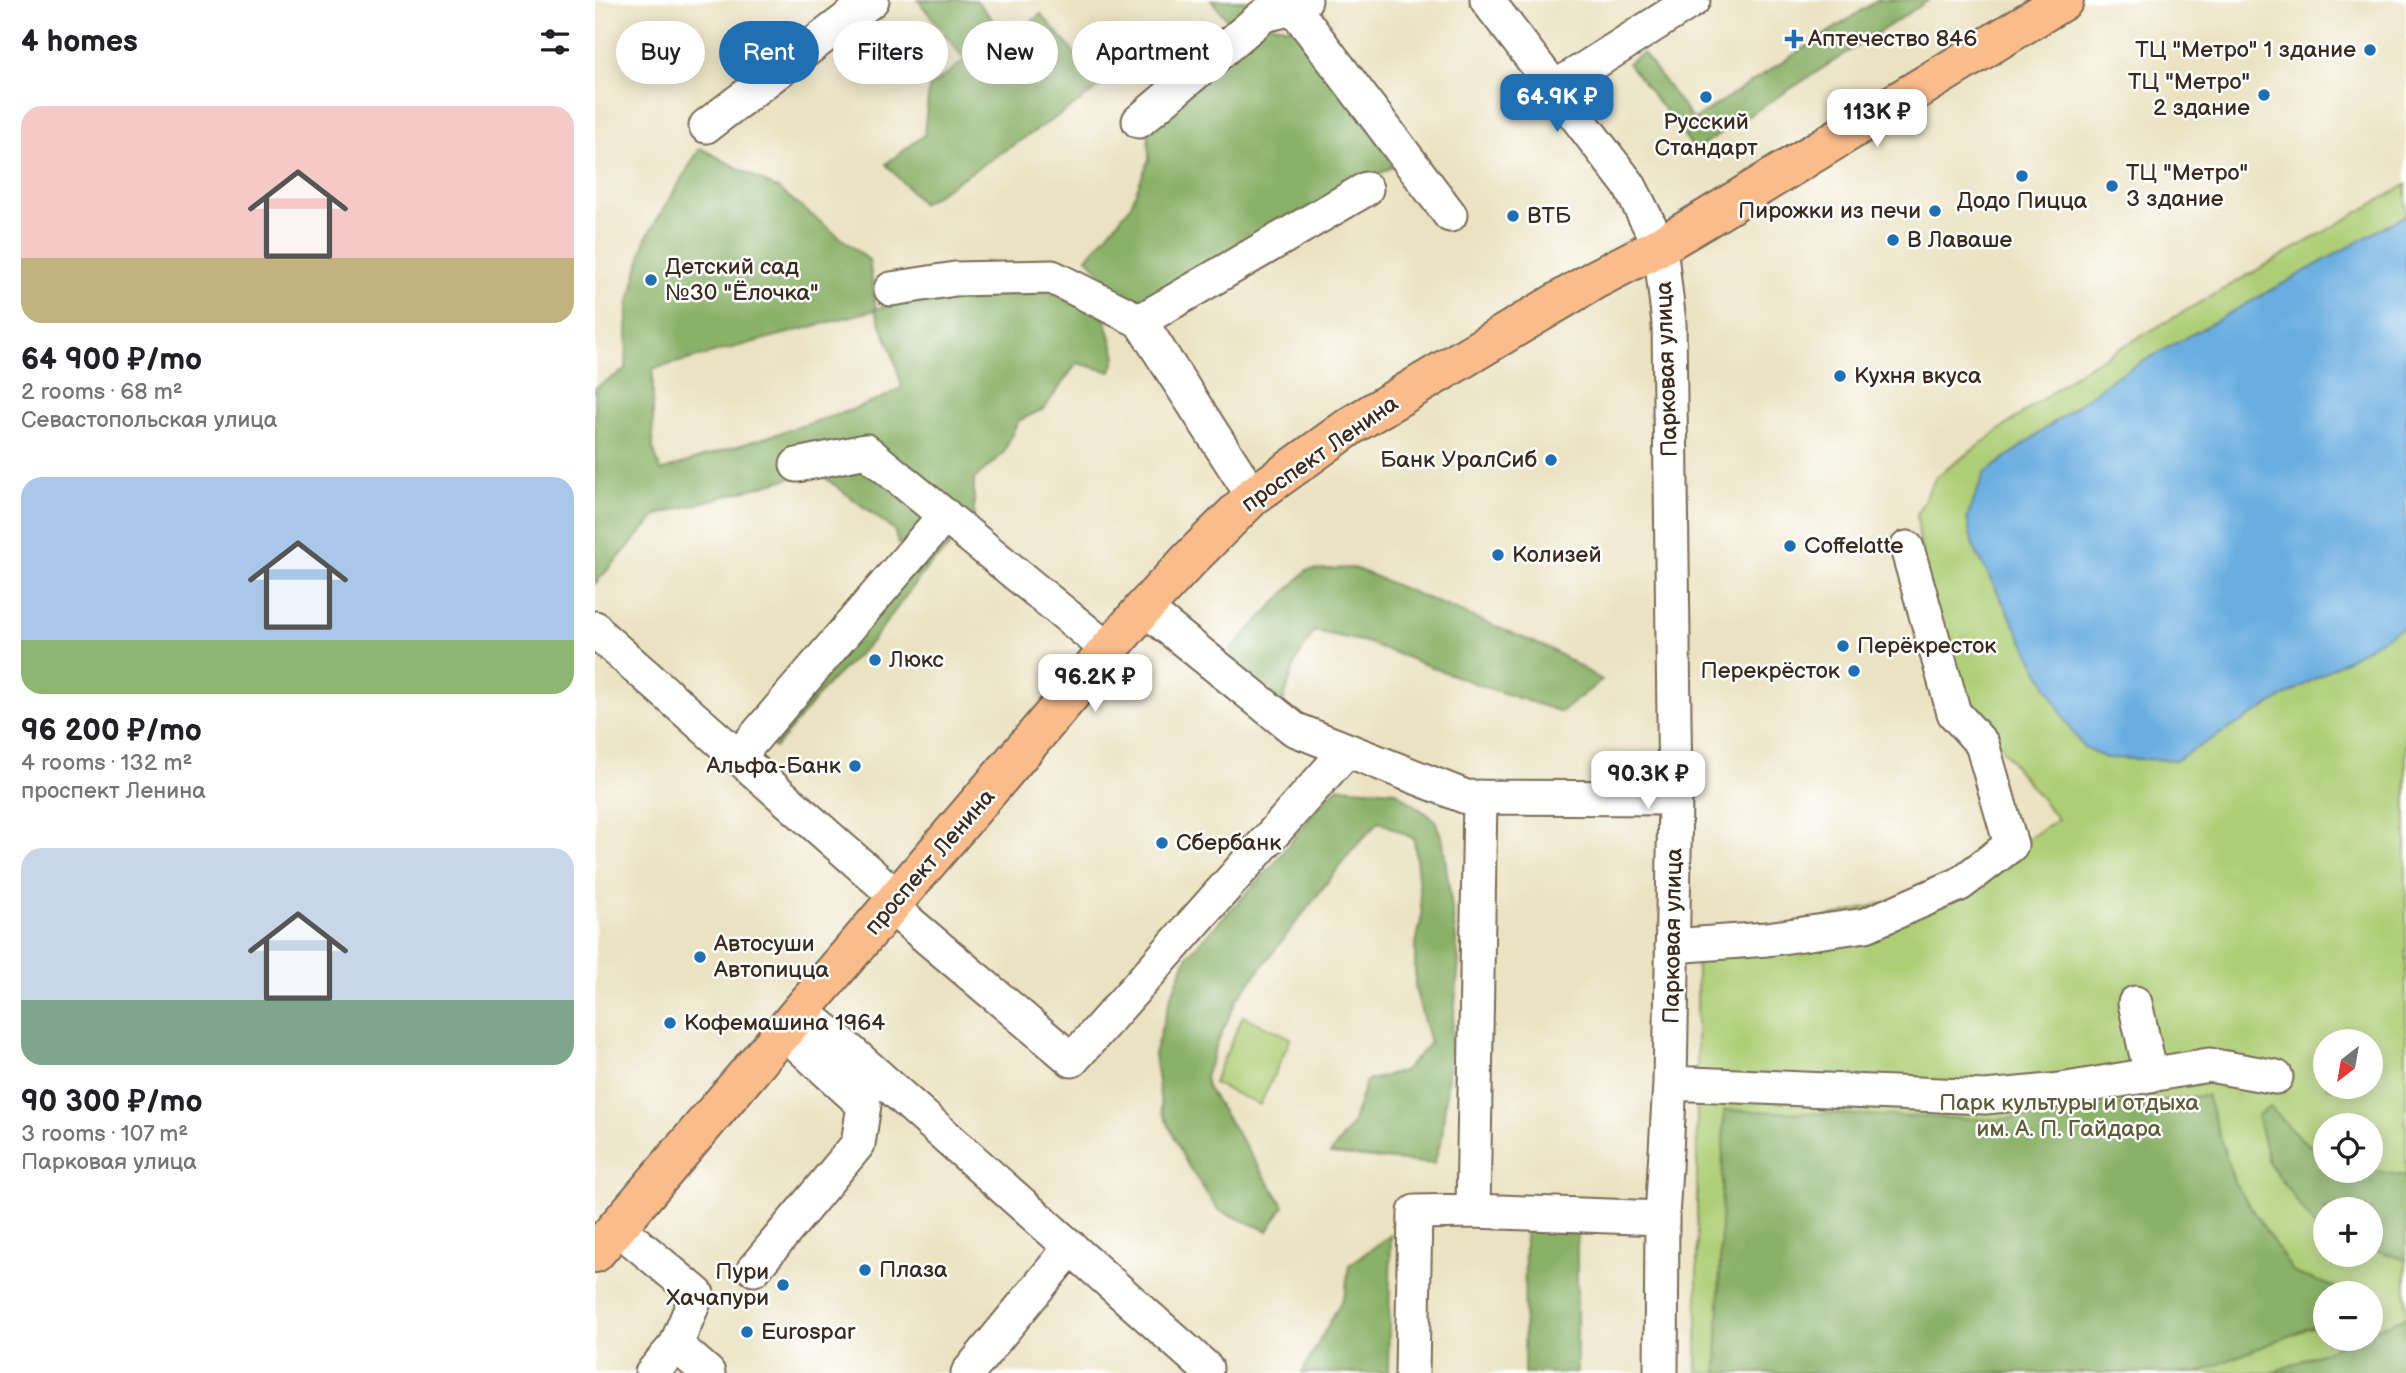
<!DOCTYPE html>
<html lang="en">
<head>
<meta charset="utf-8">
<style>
	body { margin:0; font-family:"Balsamiq Sans",sans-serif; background:#f2f2f2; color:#202124; height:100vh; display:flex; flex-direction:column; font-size:26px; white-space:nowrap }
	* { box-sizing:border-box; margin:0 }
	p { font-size:23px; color:#757577 }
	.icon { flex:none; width:38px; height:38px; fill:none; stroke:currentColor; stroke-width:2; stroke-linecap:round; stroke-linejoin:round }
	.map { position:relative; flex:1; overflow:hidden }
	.side { display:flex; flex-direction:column; background:#fff; width:595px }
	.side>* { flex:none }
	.top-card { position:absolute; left:21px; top:21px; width:665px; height:63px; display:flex; gap:14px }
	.needle { width:46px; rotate:211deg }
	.tools { position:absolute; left:1718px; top:1029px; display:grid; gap:14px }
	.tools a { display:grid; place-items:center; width:70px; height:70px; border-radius:50%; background:#fff; box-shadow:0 4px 18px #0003; font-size:35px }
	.price { position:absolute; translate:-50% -60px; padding:0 16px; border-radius:14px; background:#fff; color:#222; font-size:23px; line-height:46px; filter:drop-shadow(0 2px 4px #0008) }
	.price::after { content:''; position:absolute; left:50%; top:42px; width:21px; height:16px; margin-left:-10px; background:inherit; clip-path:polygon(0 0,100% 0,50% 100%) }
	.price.selected { background:#1f6fb2; color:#fff }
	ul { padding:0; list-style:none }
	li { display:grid; align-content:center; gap:14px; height:371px; padding:0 21px }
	li span { display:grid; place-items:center; height:217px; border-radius:21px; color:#555 }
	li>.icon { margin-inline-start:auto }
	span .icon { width:126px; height:126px; fill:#fffc; stroke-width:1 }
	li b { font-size:30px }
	h2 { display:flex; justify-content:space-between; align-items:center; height:84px; padding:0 21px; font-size:30px }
	.tag { padding:0 24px; border-radius:32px; background:#fff; box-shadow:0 4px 18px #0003; font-size:24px; line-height:63px }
	.tag.selected { background:#1f6fb2; color:#fff }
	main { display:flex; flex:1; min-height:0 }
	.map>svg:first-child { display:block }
	.green { fill:#aece76; stroke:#747c4a; stroke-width:2; fill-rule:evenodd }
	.forest { fill:#8ab167; stroke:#626e42; stroke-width:2; fill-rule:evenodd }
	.water { fill:#6aaee0; stroke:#526c7f; stroke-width:2 }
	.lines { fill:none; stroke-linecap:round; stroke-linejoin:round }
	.minor-casing { stroke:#796a57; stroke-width:37 }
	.major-casing { stroke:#796a57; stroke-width:42 }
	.minor { stroke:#fff; stroke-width:33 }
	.major { stroke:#fabc8b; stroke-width:38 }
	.poi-dot { fill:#1f6fb2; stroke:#fff; stroke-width:2.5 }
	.labels { text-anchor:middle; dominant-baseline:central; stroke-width:5; stroke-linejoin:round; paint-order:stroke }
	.poi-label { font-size:23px; fill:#3b2a1e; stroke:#fff; text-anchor:start }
	.street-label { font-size:23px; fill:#3b2a1e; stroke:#fff }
	.park-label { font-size:23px; fill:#5e5b38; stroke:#fff }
</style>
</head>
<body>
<main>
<section class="side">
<h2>4 homes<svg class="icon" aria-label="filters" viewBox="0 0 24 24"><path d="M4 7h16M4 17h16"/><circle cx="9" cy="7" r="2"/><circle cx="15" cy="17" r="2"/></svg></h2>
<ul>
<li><span style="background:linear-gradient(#f6c9c9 70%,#c2b280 0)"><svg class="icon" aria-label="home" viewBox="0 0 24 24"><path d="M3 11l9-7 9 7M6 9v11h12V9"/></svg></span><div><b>64 900 ₽/mo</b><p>2 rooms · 68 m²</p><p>Севастопольская улица</p></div></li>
<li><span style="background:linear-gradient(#a9c7e8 75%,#8fb573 0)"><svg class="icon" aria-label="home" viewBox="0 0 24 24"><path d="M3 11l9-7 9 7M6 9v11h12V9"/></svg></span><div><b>96 200 ₽/mo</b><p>4 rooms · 132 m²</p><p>проспект Ленина</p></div></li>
<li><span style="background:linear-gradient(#c9d6e8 70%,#7fa58c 0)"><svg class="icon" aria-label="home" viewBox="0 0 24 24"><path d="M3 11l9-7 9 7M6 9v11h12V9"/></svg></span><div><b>90 300 ₽/mo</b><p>3 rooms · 107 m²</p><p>Парковая улица</p></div></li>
</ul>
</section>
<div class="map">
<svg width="1811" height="1373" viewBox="0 0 1811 1373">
	<rect width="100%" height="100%" fill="#fff"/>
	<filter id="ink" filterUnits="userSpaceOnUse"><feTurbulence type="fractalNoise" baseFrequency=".0143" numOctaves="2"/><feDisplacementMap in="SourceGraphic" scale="14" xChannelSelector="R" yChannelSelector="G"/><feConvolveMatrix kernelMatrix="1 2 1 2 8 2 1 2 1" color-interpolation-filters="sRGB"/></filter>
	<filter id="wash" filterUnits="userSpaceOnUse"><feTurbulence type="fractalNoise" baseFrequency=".00686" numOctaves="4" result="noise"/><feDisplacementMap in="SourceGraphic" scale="28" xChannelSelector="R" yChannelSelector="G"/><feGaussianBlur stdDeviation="1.57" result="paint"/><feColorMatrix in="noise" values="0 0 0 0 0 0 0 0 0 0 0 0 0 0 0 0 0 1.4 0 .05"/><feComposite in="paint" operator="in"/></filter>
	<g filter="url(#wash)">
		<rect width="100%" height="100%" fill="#ebe2c1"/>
		<path class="green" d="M1811,185V1373H1102V943L1134,942L1365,884L1463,819L1427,776L1371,699L1328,575L1322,514L1341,477L1485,371ZM1731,1041H1776V1087H1731ZM1731,1125H1776V1171H1731ZM1731,1209H1776V1255H1731ZM1731,1293H1776V1339H1731Z
			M648,1016L696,1038L665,1105L618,1083Z"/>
		<path class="forest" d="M323,0H381L415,40L446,14L507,85L483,103L327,204L291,164L329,135L334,88L370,60Z
			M616,0H665L635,23Z
			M1283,0H1334L1100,150L1033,63L1048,53L1098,120Z
			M671,24L703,29L805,162L544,314L492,258L535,207L554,159L553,125Z
			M105,148L185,190L274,260L281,309L321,297L453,291L510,318L521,356L516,372L482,363L449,409L423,421L408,454L379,479V523L332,568L277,641L230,687L180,748L169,741L329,554L303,543L299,530L221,471L62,515L0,584V388L31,369L33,306L51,238ZM280,310L296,349L307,387C281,403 251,412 222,421C170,438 117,453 66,471L58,448V369Z
			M759,568L955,649L1007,680L966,712L884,685L771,642L719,631L700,663L688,702L637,664L636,649L712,570Z
			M743,787L800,791L840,820L848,842L864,962L847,1137L839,1164L735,1154L757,1125L771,1081L809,1071L835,1043L820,988V948L827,916L819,839L784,821L759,848L642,999L623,1041L610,1077L612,1087L689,1206L673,1231L623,1210L592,1164L567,1111L559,1054L576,996L593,955L679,864L722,807Z
			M1612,1095L1639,1182L1699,1273L1756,1293H1731V1321L1602,1373H1122L1129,1110L1402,1120Z
			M1675,1107L1705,1138L1731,1157V1171L1776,1170L1811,1176V1260L1776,1249V1209H1731V1234L1723,1231L1674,1163L1662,1115Z
			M930,1230L982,1233V1373H929Z
			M796,1235L793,1373H707L750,1294L754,1265Z
			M1811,1317V1373H1677L1759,1339H1776V1331Z"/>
		<path class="water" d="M1811,215V625L1581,760L1511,758L1489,748L1472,724L1378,546L1372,518L1389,474L1520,377Z"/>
	</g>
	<g filter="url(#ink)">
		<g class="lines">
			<g class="minor-casing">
				<path id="minor" d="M710,0L699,8L855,215
					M892,0L1034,185L1065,246L1074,323L1080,798L1075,1083L1067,1218L1066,1373
					M961,87L1098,0
					M544,121L669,15L699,8
					M111,126L277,0
					M296,289L360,279L457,277L545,321
					M202,465L271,451L515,651
					M658,496L545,321L771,189
					M549,608L699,729L871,797L1080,798
					M0,628L6,636L303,898
					M142,758L350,515
					M885,797L878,1211L1067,1218
					M296,907L477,1060L752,750
					M1077,946L1172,939L1271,925L1365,884L1416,845L1387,744L1359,713L1312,548
					M1540,1003L1556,1075
					M207,1011L245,1042L611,1368
					M1075,1083L1390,1097L1466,1090L1614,1065L1681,1077
					M22,1227L102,1294L81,1345L113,1373
					M159,1269L263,1144L269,1105L189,1032
					M57,1373L81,1345
					M373,1373L476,1247
					M817,1373L820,1212L878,1211"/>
			</g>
			<g class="major-casing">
				<path id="major" d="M0,1253L549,608L595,559L658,496L757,425L1001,279L1065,246L1114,217L1469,0"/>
			</g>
			<use href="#minor" class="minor"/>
			<use href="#major" class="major"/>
		</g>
	</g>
	<g class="poi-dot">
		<path d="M1195.5 28.5h7v7h7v7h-7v7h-7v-7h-7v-7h7z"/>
		<circle cx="1775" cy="50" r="7"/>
		<circle cx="1669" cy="95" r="7"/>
		<circle cx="1111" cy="97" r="7"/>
		<circle cx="1427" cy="176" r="7"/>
		<circle cx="1517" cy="186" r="7"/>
		<circle cx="1340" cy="211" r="7"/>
		<circle cx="918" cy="216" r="7"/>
		<circle cx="1298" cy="240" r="7"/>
		<circle cx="56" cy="280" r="7"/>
		<circle cx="1245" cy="376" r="7"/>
		<circle cx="956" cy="460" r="7"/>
		<circle cx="1195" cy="546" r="7"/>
		<circle cx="903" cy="555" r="7"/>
		<circle cx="1248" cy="646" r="7"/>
		<circle cx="280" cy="660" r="7"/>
		<circle cx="1259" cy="671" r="7"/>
		<circle cx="260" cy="766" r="7"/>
		<circle cx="567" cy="843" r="7"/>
		<circle cx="105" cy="957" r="7"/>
		<circle cx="75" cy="1023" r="7"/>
		<circle cx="270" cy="1270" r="7"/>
		<circle cx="188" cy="1285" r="7"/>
		<circle cx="152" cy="1332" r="7"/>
	</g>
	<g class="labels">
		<g class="poi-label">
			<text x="1213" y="39">Аптечество 846</text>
			<text x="1761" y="50" text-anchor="end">ТЦ "Метро" 1 здание</text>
			<text x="1655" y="82" text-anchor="end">ТЦ "Метро"<tspan x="1655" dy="26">2 здание</tspan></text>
			<text x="1111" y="122" text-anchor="middle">Русский<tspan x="1111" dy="26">Стандарт</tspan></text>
			<text x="1531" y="173">ТЦ "Метро"<tspan x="1531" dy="26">3 здание</tspan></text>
			<text x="1427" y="201" text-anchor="middle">Додо Пицца</text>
			<text x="1326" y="211" text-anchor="end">Пирожки из печи</text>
			<text x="932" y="216">ВТБ</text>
			<text x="1312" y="240">В Лаваше</text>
			<text x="70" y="267">Детский сад<tspan x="70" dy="26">№30 "Ёлочка"</tspan></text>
			<text x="1259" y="376">Кухня вкуса</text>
			<text x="942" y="460" text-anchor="end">Банк УралСиб</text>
			<text x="1209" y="546">Coffelatte</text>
			<text x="917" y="555">Колизей</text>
			<text x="1262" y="646">Перёкресток</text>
			<text x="294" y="660">Люкс</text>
			<text x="1245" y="671" text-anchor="end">Перекрёсток</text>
			<text x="246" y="766" text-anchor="end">Альфа-Банк</text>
			<text x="581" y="843">Сбербанк</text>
			<text x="119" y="944">Автосуши<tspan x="119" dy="26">Автопицца</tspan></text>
			<text x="89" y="1023">Кофемашина 1964</text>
			<text x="284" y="1270">Плаза</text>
			<text x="174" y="1272" text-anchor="end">Пури<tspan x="174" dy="26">Хачапури</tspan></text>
			<text x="166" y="1332">Eurospar</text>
		</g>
		<g class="street-label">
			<text transform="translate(1072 369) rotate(-92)">Парковая улица</text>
			<text transform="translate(725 454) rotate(-35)">проспект Ленина</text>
			<text transform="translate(335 862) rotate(-49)">проспект Ленина</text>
			<text transform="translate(1078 936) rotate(-89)">Парковая улица</text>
		</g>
		<g class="park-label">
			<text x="1474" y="1103">Парк культуры и отдыха<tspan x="1474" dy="26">им. А. П. Гайдара</tspan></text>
		</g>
	</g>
</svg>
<div class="tools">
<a><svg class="needle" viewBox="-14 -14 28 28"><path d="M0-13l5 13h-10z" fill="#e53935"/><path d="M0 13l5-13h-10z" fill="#757577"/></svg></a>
<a><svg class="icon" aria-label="locate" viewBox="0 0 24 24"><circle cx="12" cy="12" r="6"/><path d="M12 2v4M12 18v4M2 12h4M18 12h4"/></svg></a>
<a>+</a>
<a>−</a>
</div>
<b class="price selected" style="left:962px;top:134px">64.9K ₽</b>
<b class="price" style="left:1282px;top:149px">113K ₽</b>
<b class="price" style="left:500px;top:714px">96.2K ₽</b>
<b class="price" style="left:1053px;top:811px">90.3K ₽</b>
<div class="top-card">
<a class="tag">Buy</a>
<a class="tag selected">Rent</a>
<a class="tag">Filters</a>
<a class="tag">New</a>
<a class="tag">Apartment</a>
</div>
</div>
</main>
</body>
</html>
